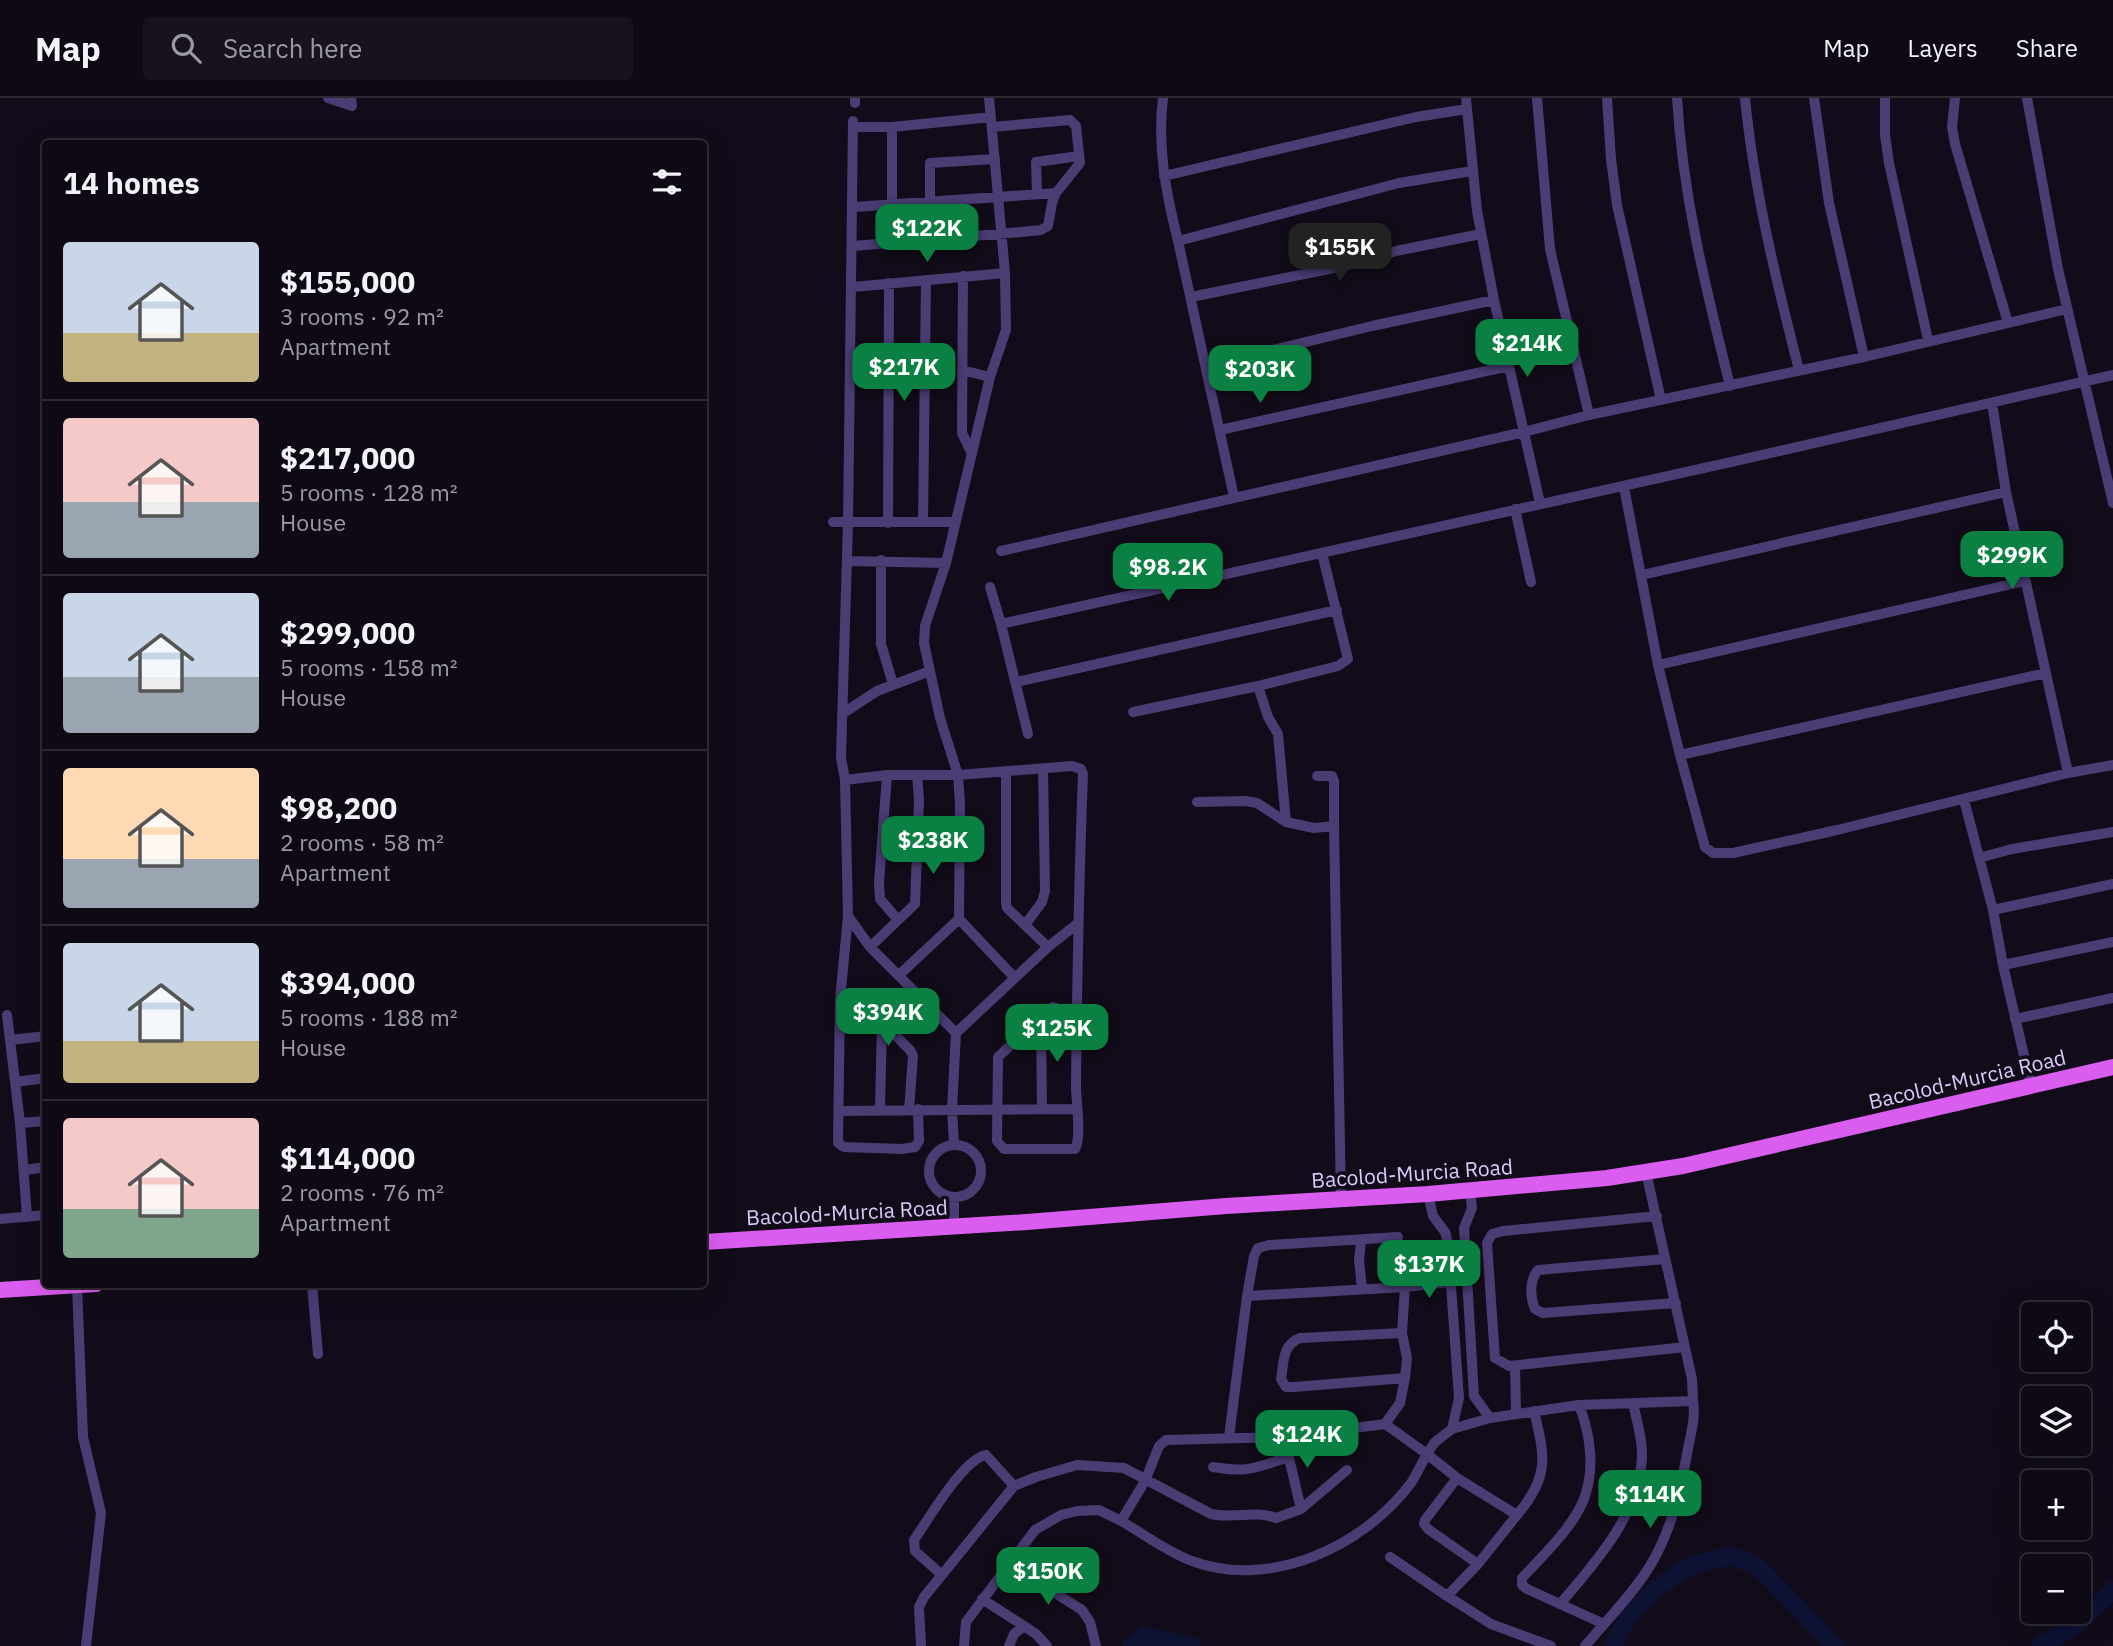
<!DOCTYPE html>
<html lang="en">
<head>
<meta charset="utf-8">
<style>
	body { margin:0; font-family:"IBM Plex Sans",sans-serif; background:#17121d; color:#f1f3f6; height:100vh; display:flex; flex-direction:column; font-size:26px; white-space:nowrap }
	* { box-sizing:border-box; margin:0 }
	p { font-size:23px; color:#9b9aa0 }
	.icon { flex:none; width:38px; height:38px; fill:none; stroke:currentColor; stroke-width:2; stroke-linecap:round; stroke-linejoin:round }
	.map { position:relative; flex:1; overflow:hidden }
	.side { position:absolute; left:42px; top:42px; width:665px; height:1148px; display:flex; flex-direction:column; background:#0e0914; border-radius:7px; box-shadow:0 7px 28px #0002,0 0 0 2px #2e2a34 }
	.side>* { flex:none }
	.controls { position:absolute; left:2021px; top:1204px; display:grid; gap:14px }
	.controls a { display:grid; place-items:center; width:70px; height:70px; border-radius:7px; background:#0e0914; box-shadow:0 7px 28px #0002,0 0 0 2px #2e2a34; font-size:35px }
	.price { position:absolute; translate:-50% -60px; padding:0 16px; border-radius:14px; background:#0b8043; color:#fff; font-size:23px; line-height:46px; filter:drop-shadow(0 2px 4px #0008) }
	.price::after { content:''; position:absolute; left:50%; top:42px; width:21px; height:16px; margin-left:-10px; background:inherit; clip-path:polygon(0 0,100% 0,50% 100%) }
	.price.active { background:#222; color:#fff }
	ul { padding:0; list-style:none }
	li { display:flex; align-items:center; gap:21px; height:175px; padding:0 21px }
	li+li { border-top:2px solid #2e2a34 }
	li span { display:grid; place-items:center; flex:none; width:196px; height:140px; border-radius:7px; color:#555 }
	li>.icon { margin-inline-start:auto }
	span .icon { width:84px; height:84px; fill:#fffc; stroke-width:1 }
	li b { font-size:30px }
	h2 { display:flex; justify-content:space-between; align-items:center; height:84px; padding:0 21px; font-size:30px }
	header { display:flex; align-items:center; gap:42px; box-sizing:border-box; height:98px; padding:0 35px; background:#0e0914; border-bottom:2px solid #2e2a34 }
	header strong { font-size:33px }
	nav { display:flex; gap:38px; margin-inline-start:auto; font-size:24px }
	.search { width:490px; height:63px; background:#17121d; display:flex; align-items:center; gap:18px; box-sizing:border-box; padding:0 24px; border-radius:7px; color:#9b9aa0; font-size:26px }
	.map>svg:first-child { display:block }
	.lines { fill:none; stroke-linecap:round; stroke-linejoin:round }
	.river { stroke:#0d1233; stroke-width:18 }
	.minor { stroke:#4b3c74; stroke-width:10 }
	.primary { stroke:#d95dee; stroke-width:16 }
	.labels { text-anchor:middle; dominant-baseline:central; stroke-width:7; stroke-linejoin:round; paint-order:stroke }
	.street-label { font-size:21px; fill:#dbcbfa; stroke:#120c1a }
</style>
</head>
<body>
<header>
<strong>Map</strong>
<div class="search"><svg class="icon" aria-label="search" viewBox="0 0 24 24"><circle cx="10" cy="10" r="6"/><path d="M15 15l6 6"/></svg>Search here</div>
<nav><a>Map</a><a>Layers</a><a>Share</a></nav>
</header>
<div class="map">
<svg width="2113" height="1548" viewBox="0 0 2113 1548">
	<rect width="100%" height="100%" fill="#120c1a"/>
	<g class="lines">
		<path class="river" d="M1131,1548L1145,1538L1192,1548
			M1613,1548L1628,1518L1658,1489L1692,1467L1731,1458L1757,1468L1835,1548
			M2040,1548L2072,1530L2113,1492"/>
		<path class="minor" d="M328,0L352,8L351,0
			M989,0L1005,175L1006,232L990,279L946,465L925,528L924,545L940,620L958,677L960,705L959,821L1015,880
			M1163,0C1157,49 1166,95 1178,143L1399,85L1472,73
			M1537,0L1550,151L1589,317
			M1607,0L1611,61L1617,107L1661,302
			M1677,0C1683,101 1706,190 1730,288
			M1745,0C1754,92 1776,182 1799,272
			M1814,0L1829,105L1864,259
			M1885,0V37L1889,65L1928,242
			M1955,0L1952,29L1955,46L2008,225
			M2027,0L2058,171L2113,405
			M855,5V0
			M1467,11L1477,113L1494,202L1540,405
			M853,23L848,425L841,659L845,682L848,818L840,902L838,1045L844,1049L902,1051L915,1049L919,1043L918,1011
			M854,29H892L991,19
			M1164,78L1416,19L1467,11L1466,0
			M1037,95L1036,64L1079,58
			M930,103V65L995,61
			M892,106V29
			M854,109L1056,95
			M1178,143L1234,399
			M853,148L1021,134L1041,132L1048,128L1052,105L1056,95L1080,65L1076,28L1070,22L992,29
			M963,178L962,335L972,356
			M853,189L1005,175
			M1191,199L1344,168L1396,153L1481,136
			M1206,268L1372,228L1494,202
			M962,272L990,279
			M1992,305L2006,394L2068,675
			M1220,332L1509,268
			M1624,389L1658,567L1680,657L1705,749L1713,755H1733L1837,732L2068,675L2113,667
			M1515,411L1531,484
			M833,424H955
			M923,424L926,182
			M888,425L889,185
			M1001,453L1524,334L1589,317L1864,259L2067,211
			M881,462V546L893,586
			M848,463L946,465
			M1642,477L2006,394
			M990,489L1001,526
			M1658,567L2025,483
			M1016,584L1337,512
			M1133,614L1258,588
			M842,616L877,593L930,573
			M1028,636L1001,526C1372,443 1743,363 2113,277
			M1680,657L2046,575
			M1006,673V805L1007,810L1048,849
			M887,677L879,785L880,801L898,822
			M845,682L887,677H958L1072,668L1081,671L1083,676C1079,780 1077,884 1076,988C1076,1003 1082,1040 1075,1051H1004L997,1043L998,959L1053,909L1077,918
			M1964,702L1993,812L2003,867L2031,988
			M1197,704L1245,703L1257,705L1286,724L1314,730L1334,728V683L1332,678H1317
			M1286,724L1278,636L1268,619L1258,588L1338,568L1348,561L1322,455
			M1334,728L1341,1101
			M1979,760L2012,751L2113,734
			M1993,812L2113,786
			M848,818L870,849L956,935
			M1025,827L1042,804L1045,793L1043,671
			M870,849L915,806L919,702L917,677
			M2003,867L2113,844
			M899,877L959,821
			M840,902L866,908L910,952L913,958L909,1012
			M7,917L20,1025L27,1119
			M1041,921L1042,1011
			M2015,921L2113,900
			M10,942L46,938
			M15,984L46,980
			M880,1012L882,923
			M839,1013L1076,1011
			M20,1025L46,1023
			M954,1047L952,1011L956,935L1048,849L1077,826
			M929 1073a26 26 0 1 1 52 0a26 26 0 1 1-52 0Z
			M25,1072L46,1069
			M1470,1092L1472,1110L1464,1130L1474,1298L1490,1320
			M1428,1096L1433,1118L1445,1134L1448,1145L1459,1300L1452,1331
			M1657,1118L1503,1133L1492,1136L1487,1145L1495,1260L1509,1268L1685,1249
			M0,1121L46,1117
			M954,1129V1099
			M1361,1143L1359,1162L1362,1191
			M1665,1161L1538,1172C1529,1183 1530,1199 1535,1211L1543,1215L1676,1205
			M312,1186L318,1256
			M77,1188L83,1339L101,1415L86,1548
			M1405,1189L1449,1184
			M1247,1198L1405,1189L1402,1235L1407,1260L1405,1280L1400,1305L1385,1326
			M1402,1235L1300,1240C1282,1247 1284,1264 1281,1281L1286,1289H1294L1405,1280
			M1515,1268L1516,1316
			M1579,1307C1590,1335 1595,1369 1585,1398C1576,1426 1542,1459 1522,1480V1487L1527,1491L1604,1526
			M1229,1339L1247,1198L1254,1158L1258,1150L1269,1147L1398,1139
			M1284,1339L1301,1411
			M1213,1369C1248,1375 1256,1370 1288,1359
			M1457,1380L1425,1422L1424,1426L1428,1431L1478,1466L1447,1498L1491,1526L1551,1548
			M1121,1423C1144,1436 1167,1454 1192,1463C1270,1492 1363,1449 1411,1385C1417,1376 1421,1366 1427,1356L1457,1380L1517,1417C1550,1378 1545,1359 1534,1313
			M1390,1459L1447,1498
			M1009,1466L1082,1512L1090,1524L1096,1548
			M1478,1466L1517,1417
			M942,1477L915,1453L914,1442C928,1422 963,1361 986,1357L1014,1388
			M982,1501L1024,1528L1014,1536L1009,1548
			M1560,1506C1595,1465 1640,1416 1642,1358C1643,1341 1636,1321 1633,1305
			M1024,1528L1036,1536L1047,1548
			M921,1548L919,1509L924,1499L1014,1388L1036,1379L1077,1367L1124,1370L1211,1416C1234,1421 1255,1412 1276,1420L1301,1411L1347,1372
			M964,1548L966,1524L1035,1432L1061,1417L1077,1413L1099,1412L1121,1423L1145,1383L1159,1348L1166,1342L1284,1339L1385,1326L1427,1356L1435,1344L1452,1331L1490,1320L1579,1307L1693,1303L1692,1281L1646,1074
			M1585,1548C1607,1522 1632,1497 1650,1468C1671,1433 1680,1395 1687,1356C1690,1338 1696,1321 1693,1303"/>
		<path class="primary" d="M704,1144L1027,1124L1226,1108L1428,1096L1607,1080L1683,1068L2113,969
			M0,1192L96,1186"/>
	</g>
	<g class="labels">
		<g class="street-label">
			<text transform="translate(1967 981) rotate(-13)">Bacolod-Murcia Road</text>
			<text transform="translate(1412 1075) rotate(-4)">Bacolod-Murcia Road</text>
			<text transform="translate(847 1114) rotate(-3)">Bacolod-Murcia Road</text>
		</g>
	</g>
</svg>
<div class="controls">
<a><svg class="icon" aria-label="locate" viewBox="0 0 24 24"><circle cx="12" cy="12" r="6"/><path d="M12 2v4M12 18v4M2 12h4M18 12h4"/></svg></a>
<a><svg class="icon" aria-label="layers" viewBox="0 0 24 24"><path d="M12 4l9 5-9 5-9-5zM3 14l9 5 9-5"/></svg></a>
<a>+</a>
<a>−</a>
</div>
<b class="price" style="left:927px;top:166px">$122K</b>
<b class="price active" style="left:1340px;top:185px">$155K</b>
<b class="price" style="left:1527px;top:281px">$214K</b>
<b class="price" style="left:904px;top:305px">$217K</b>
<b class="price" style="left:1260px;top:307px">$203K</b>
<b class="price" style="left:2012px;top:493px">$299K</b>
<b class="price" style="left:1168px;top:505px">$98.2K</b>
<b class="price" style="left:933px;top:778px">$238K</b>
<b class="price" style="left:888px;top:950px">$394K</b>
<b class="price" style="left:1057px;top:966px">$125K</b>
<b class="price" style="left:1429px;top:1202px">$137K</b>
<b class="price" style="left:1307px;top:1372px">$124K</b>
<b class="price" style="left:1650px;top:1432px">$114K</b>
<b class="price" style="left:1048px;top:1509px">$150K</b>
<section class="side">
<h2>14 homes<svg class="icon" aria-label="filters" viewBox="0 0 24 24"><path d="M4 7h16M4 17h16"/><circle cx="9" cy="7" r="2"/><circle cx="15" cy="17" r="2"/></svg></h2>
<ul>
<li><span style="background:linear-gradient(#c9d6e8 65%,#c2b280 0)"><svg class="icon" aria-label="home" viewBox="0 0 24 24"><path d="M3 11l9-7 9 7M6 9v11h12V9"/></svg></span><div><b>$155,000</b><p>3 rooms · 92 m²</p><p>Apartment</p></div></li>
<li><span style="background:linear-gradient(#f6c9c9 60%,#9aa5b1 0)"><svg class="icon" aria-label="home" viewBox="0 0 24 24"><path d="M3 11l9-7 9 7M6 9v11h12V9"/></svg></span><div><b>$217,000</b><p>5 rooms · 128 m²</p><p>House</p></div></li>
<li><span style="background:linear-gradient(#c9d6e8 60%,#9aa5b1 0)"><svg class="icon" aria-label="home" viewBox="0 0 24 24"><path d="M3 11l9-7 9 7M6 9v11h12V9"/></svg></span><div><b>$299,000</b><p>5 rooms · 158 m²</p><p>House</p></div></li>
<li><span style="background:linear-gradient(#ffd9b3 65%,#9aa5b1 0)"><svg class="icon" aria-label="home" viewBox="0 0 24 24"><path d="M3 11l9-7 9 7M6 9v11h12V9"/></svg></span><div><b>$98,200</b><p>2 rooms · 58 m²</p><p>Apartment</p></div></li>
<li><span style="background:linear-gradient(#c9d6e8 70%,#c2b280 0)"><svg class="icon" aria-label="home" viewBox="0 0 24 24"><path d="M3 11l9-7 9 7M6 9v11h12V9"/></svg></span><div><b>$394,000</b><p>5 rooms · 188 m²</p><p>House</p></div></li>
<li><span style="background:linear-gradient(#f6c9c9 65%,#7fa58c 0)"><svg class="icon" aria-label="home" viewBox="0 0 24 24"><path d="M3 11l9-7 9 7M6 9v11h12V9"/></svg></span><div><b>$114,000</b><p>2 rooms · 76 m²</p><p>Apartment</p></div></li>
</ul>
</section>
</div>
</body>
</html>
